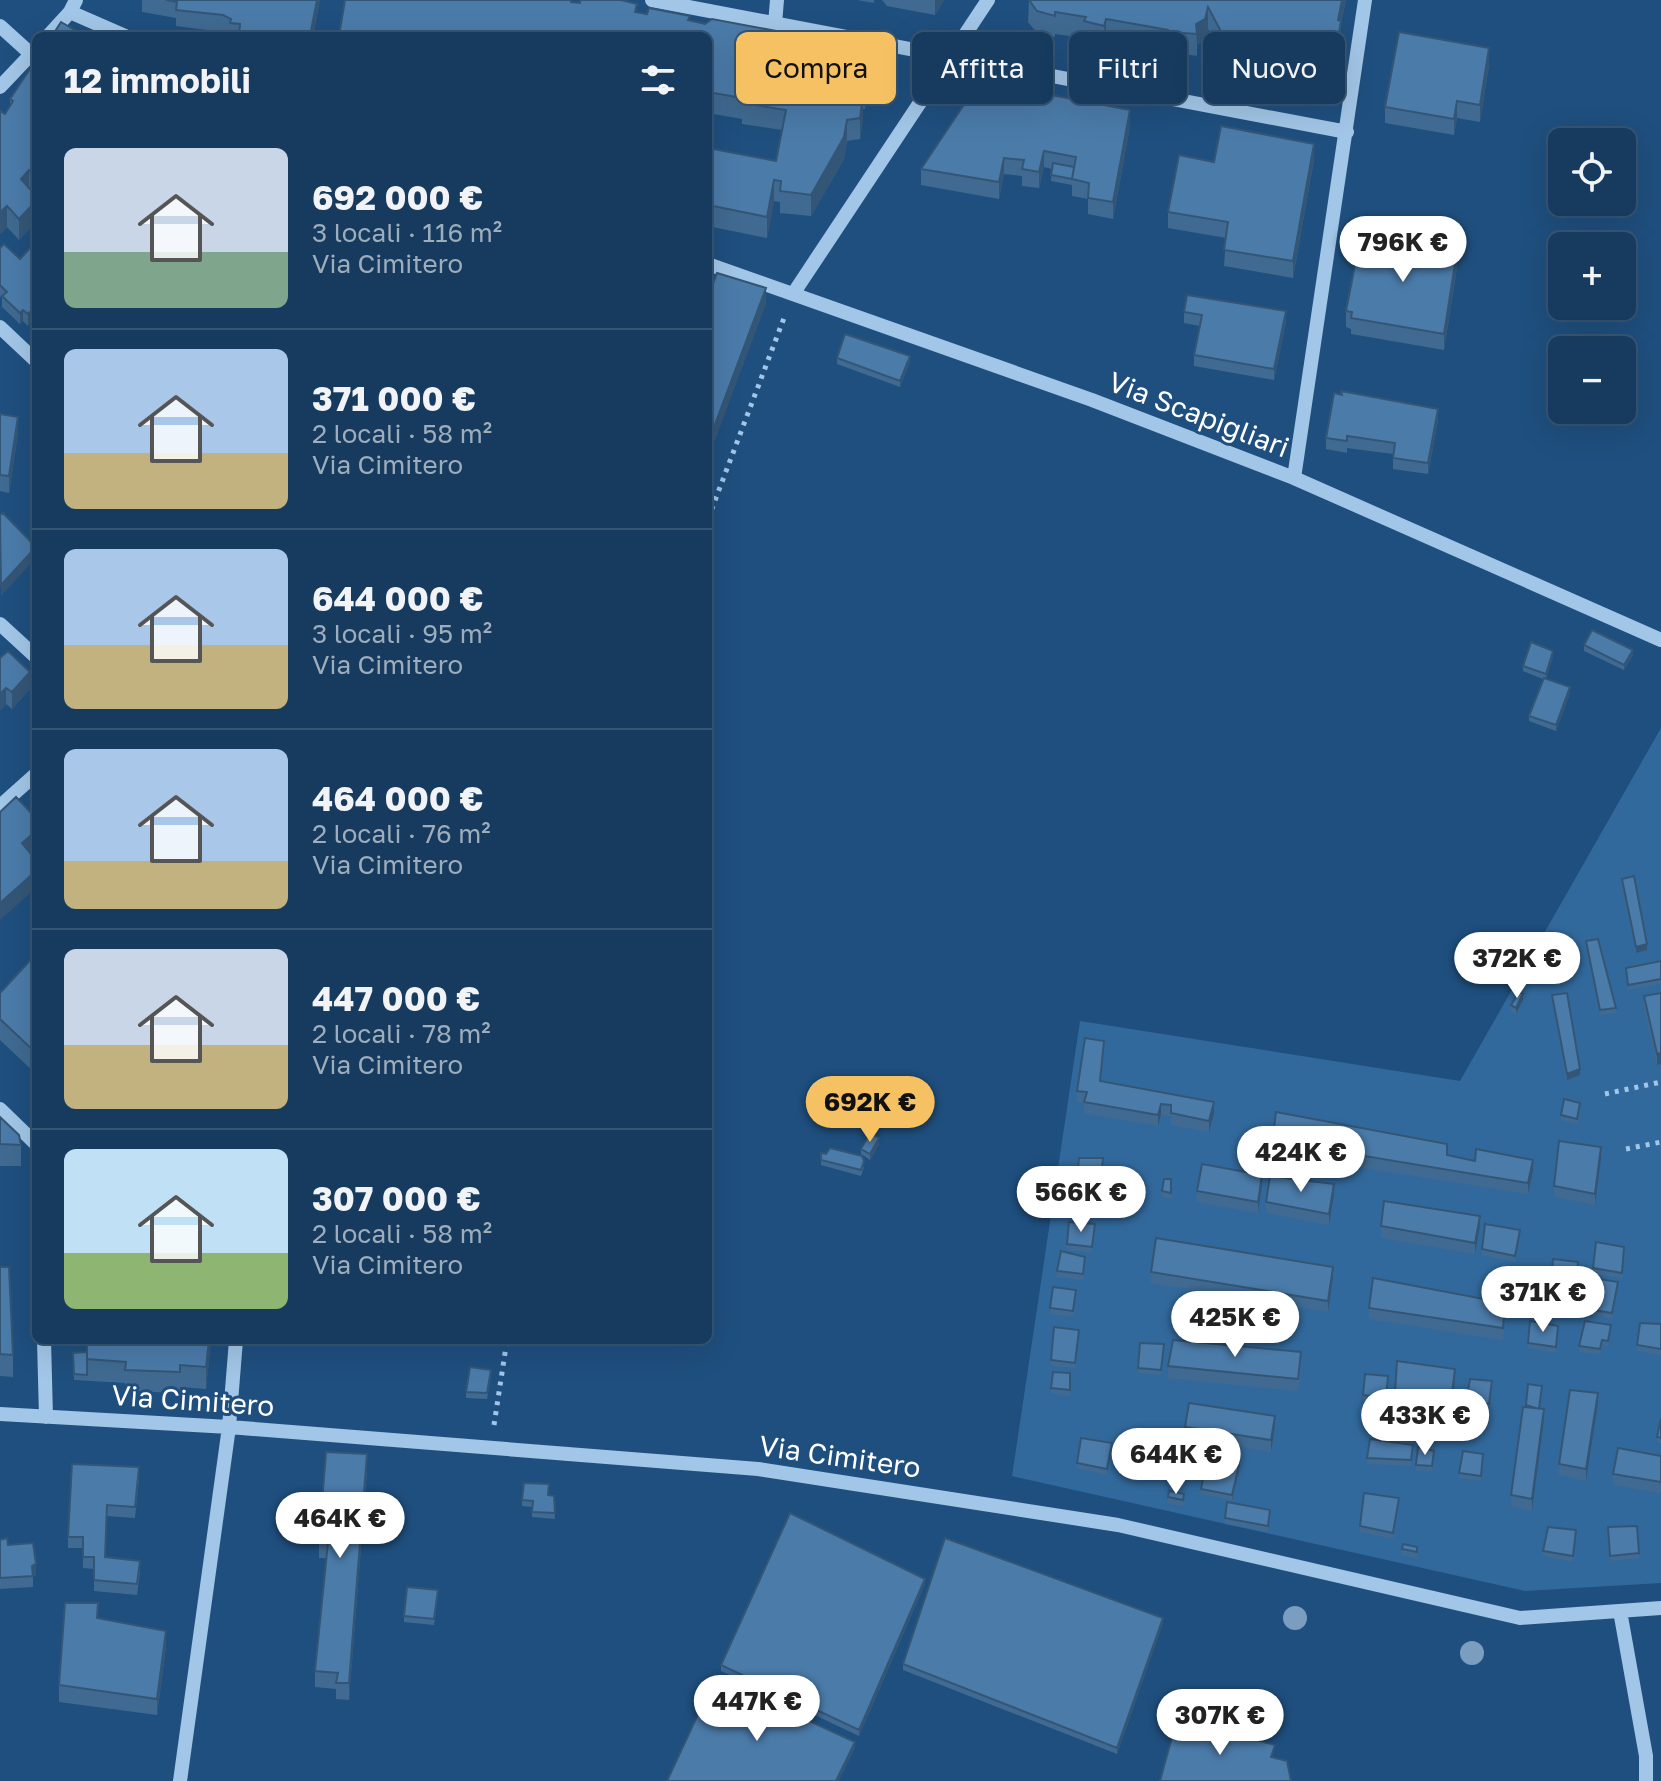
<!DOCTYPE html>
<html lang="it">
<head>
<meta charset="utf-8">
<style>
	body { margin:0; font-family:"Golos Text",sans-serif; background:#244667; color:#f1f3f6; height:100vh; display:flex; flex-direction:column; font-size:30px; white-space:nowrap }
	* { box-sizing:border-box; margin:0 }
	p { font-size:26px; color:#9eadbc }
	.icon { flex:none; width:44px; height:44px; fill:none; stroke:currentColor; stroke-width:2; stroke-linecap:round; stroke-linejoin:round }
	.map { position:relative; flex:1; overflow:hidden }
	.side { position:absolute; left:32px; top:32px; width:680px; height:1312px; display:flex; flex-direction:column; background:#173b5e; border-radius:12px; box-shadow:0 8px 32px #0002,0 0 0 2px #365573 }
	.side>* { flex:none }
	.hud { position:absolute; left:736px; top:32px; width:760px; height:72px; display:flex; gap:16px }
	.buttons { position:absolute; left:1548px; top:128px; display:grid; gap:16px }
	.buttons a { display:grid; place-items:center; width:88px; height:88px; border-radius:12px; background:#173b5e; box-shadow:0 8px 32px #0002,0 0 0 2px #365573; font-size:40px }
	.price { position:absolute; translate:-50% -68px; padding:0 18px; border-radius:28px; background:#fff; color:#222; font-size:26px; line-height:52px; filter:drop-shadow(0 2px 4px #0008) }
	.price::after { content:''; position:absolute; left:50%; top:48px; width:24px; height:18px; margin-left:-12px; background:inherit; clip-path:polygon(0 0,100% 0,50% 100%) }
	.price.on { background:#f5c162; color:#111 }
	ul { padding:0; list-style:none }
	li { display:flex; align-items:center; gap:24px; height:200px; padding:0 32px }
	li+li { border-top:2px solid #365573 }
	li span { display:grid; place-items:center; flex:none; width:224px; height:160px; border-radius:12px; color:#555 }
	li>.icon { margin-inline-start:auto }
	span .icon { width:96px; height:96px; fill:#fffc; stroke-width:1 }
	li b { font-size:34px }
	h2 { display:flex; justify-content:space-between; align-items:center; height:96px; padding:0 32px; font-size:34px }
	.chip { padding:0 28px; border-radius:12px; background:#173b5e; box-shadow:0 8px 32px #0002,0 0 0 2px #365573; font-size:28px; line-height:72px }
	.chip.on { background:#f5c162; color:#111 }
	.map>svg:first-child { display:block }
	.green { fill:#32699c }
	.lines { fill:none; stroke-linecap:round; stroke-linejoin:round }
	.path { stroke:#a2c6e7; stroke-width:5; stroke-dasharray:4 6; stroke-linecap:butt }
	.minor { stroke:#a2c6e7; stroke-width:14 }
	.tree { fill:#7b9ec0 }
	.wall { fill:#406a91 }
	.shaded-wall { fill:#345676 }
	.building { fill:#4b7ba9; stroke:#345676; stroke-width:2 }
	.labels { text-anchor:middle; dominant-baseline:central; stroke-width:6; stroke-linejoin:round; paint-order:stroke }
	.street-label { font-size:28px; fill:#fff; stroke:#1f4f7e }
</style>
</head>
<body>
<div class="map">
<svg width="1661" height="1781" viewBox="0 0 1661 1781">
	<rect width="100%" height="100%" fill="#1f4f7e"/>
	<path class="green" d="M1661,728V1583L1525,1591L1012,1476L1080,1021L1460,1081Z"/>
	<g class="lines">
		<path class="path" d="M708,519L784,318
			M1605,1094L1661,1082
			M1626,1149L1661,1142
			M494,1425L507,1340"/>
		<path class="minor" d="M652,0L1347,132
			M70,12L125,36
			M775,24L777,0
			M0,26L31,54
			M48,36L70,12L76,0
			M0,87L36,49
			M708,264L1092,400L1294,478L1661,640
			M793,294L988,0
			M0,327L36,361
			M1294,478L1365,0
			M0,624L36,657
			M0,806L36,774
			M0,1109L36,1144
			M44,1340L46,1417
			M0,1414L229,1427L758,1469L1118,1525L1520,1618L1661,1608
			M1620,1611L1646,1756V1781
			M180,1781L229,1427L236,1340"/>
	</g>
	<g class="tree">
		<circle cx="1295" cy="1618" r="12"/>
		<circle cx="1472" cy="1653" r="12"/>
	</g>
	<path class="wall" d="M142,0H320L313,36H230L223,32L176,26V18L142,12Z
		M572,0V2L690,21L799,48L878,77L873,101L866,100L865,109H863V119L860,139L847,141L844,159L811,216L780,213V202L774,201L767,238L708,226V148L776,161L782,130L742,124V119L708,113V36H339Z
		M857,0H874V3Z
		M882,0H944L935,15L887,6Z
		M1029,0H1346L1341,23V42L1333,88L1239,73V64H1236L1232,74L1208,29L1205,40L1197,45V56L1183,54L1172,61L1168,51L1106,40L1104,47L1084,42V38L1055,34V37L1037,33L1028,22Z
		M36,60V222L19,240L7,227L0,234V111L5,114L10,106V99Z
		M1489,65L1480,122L1457,118L1454,135L1385,123V107Z
		M1130,126L1113,219L1088,214V199L1072,196V185L1051,181L1052,169L1044,167L1039,188L1022,186V176L1004,174L999,199L921,185V169Z
		M1314,160L1293,278L1224,266L1226,238L1168,228V212L1214,162Z
		M31,247L28,326L23,321L20,324L2,307V298L0,296V248L20,259Z
		M1457,268L1444,350L1351,334V329L1346,327V311Z
		M1184,312L1286,322L1274,380L1194,366V355L1200,326L1184,323Z
		M837,358L910,362L900,387L837,364Z
		M0,414L18,433L9,493L0,491Z
		M1438,420L1428,474L1393,469V454L1347,448V453L1326,449V438Z
		M1584,645L1633,655L1624,670L1584,651Z
		M1553,657L1546,678L1570,693L1556,731L1529,721V716L1543,679L1523,671V666Z
		M0,658L30,689L12,709L6,704L0,710Z
		M36,789V811L33,808V792Z
		M1622,879L1647,950L1636,953L1622,884Z
		M1557,940L1550,954L1544,951V946Z
		M1586,941L1616,1008V1013L1600,1015L1586,947Z
		M36,954V1074L0,1040V993Z
		M1661,961V984L1628,990L1626,968Z
		M1661,993V1064L1657,1065L1644,1007V996Z
		M1552,995L1580,1075L1567,1080L1552,1001Z
		M1523,1000L1516,1014L1511,1011V1005Z
		M1104,1052L1101,1082L1214,1114L1209,1132L1171,1125V1116L1161,1115L1158,1126L1084,1113V1103L1077,1102V1091Z
		M1580,1109L1577,1124L1561,1120V1115Z
		M0,1117L21,1145V1166H0Z
		M1273,1135L1447,1155L1533,1171L1528,1194L1352,1166V1161L1273,1146Z
		M879,1144L870,1160L861,1154V1149Z
		M821,1153L864,1167L861,1176L821,1165Z
		M1103,1158L1101,1183L1077,1181V1176Z
		M1601,1158L1595,1205L1554,1197V1186Z
		M1171,1179V1199L1162,1197V1191Z
		M1262,1186L1258,1213L1197,1202V1191Z
		M1334,1195L1329,1225L1266,1213V1202Z
		M1381,1226L1480,1227L1475,1254L1381,1238Z
		M1095,1230L1092,1253L1067,1250V1244Z
		M1520,1235L1515,1262L1482,1255V1249Z
		M1624,1247L1622,1278L1593,1274V1268Z
		M1553,1259L1578,1267L1576,1292L1551,1288Z
		M1085,1262L1083,1280L1057,1277V1271Z
		M0,1267L13,1355V1377L0,1376Z
		M1151,1272L1333,1278L1328,1312L1151,1283Z
		M1618,1288L1612,1319L1587,1314V1309Z
		M1076,1295L1073,1317L1050,1314V1308Z
		M1369,1308L1505,1314L1503,1340L1369,1319Z
		M1661,1324V1355L1637,1351V1345Z
		M1558,1326L1556,1353L1528,1348V1343Z
		M1611,1331L1608,1346L1602,1345L1600,1354L1579,1352V1346Z
		M1079,1336L1075,1368L1051,1366V1360Z
		M79,1340H211L206,1389L180,1387V1393L125,1391V1383L74,1380L73,1353L87,1352L85,1340Z
		M1164,1350L1161,1375L1138,1373V1368Z
		M1301,1364L1298,1391L1168,1378V1366Z
		M1070,1373V1396L1051,1393V1388Z
		M1365,1374L1388,1376L1386,1404L1363,1401Z
		M491,1375L487,1399L466,1398V1392Z
		M1455,1381L1451,1412L1395,1404V1393Z
		M1528,1384L1542,1392L1540,1409L1544,1420L1532,1511L1511,1506V1495L1526,1407Z
		M1492,1386L1489,1409L1466,1406V1401Z
		M1598,1404L1586,1481L1559,1475V1464Z
		M1661,1418V1443H1657Z
		M1185,1427H1275L1271,1452L1185,1438Z
		M1112,1449L1107,1475L1077,1468V1463Z
		M1413,1451L1411,1466L1367,1464V1458Z
		M1434,1456L1432,1471L1416,1470V1465Z
		M1661,1456V1493L1613,1485V1474Z
		M1483,1460L1481,1481L1459,1478V1473Z
		M367,1470L349,1700L336,1699V1689L315,1687V1671L326,1558H319V1541Z
		M1239,1471L1232,1500L1201,1494V1489Z
		M139,1478L135,1518L107,1516L105,1557L140,1572L137,1595L94,1591V1569L83,1568V1548H68V1537Z
		M549,1496H554L555,1519L532,1517V1507L522,1506V1500Z
		M1168,1497L1184,1499L1183,1506L1168,1503Z
		M1399,1504L1393,1539L1360,1532V1526Z
		M1270,1516L1268,1532L1225,1524V1518Z
		M1637,1526L1639,1558L1610,1561L1608,1527Z
		M1576,1536L1573,1562L1543,1556V1551Z
		M0,1540L8,1545L36,1575L33,1576V1587L0,1589Z
		M1417,1547V1558L1402,1555V1549Z
		M925,1584L859,1736L721,1671V1665Z
		M438,1596L434,1625L404,1622V1616Z
		M98,1619L166,1647L157,1715L59,1702V1685Z
		M1163,1623L1117,1754L903,1670V1664Z"/>
	<path class="shaded-wall" d="M317,0H320L313,36H310Z
		M935,0H944L935,15Z
		M1342,0H1346L1341,23V42L1333,88V67L1338,20Z
		M1208,7V29L1205,40L1197,45L1196,24Z
		M1106,19V40L1104,47V26Z
		M1183,33V54L1172,61V39Z
		M1236,43V64L1232,74V52Z
		M1489,48V65L1480,122V105Z
		M878,55V77L873,101V80Z
		M866,79V100L865,109V87Z
		M863,98V119L860,139V118Z
		M1457,101V118L1454,135V119Z
		M1130,110V126L1113,219V202Z
		M847,120V141L844,159L811,216V195Z
		M1314,144V160L1293,278V261Z
		M1044,151V167L1039,188V172Z
		M1004,158V174L999,199V182Z
		M29,170V192L21,179Z
		M774,180V201L767,238V217Z
		M36,201V222L19,240V219Z
		M7,206V227L0,234V212Z
		M1457,251V268L1444,350V334Z
		M766,288V304L708,459V443Z
		M36,306V317L28,326V314Z
		M23,310V321L20,324V313Z
		M1286,311V322L1274,380V369Z
		M910,356V362L900,387V381Z
		M1438,409V420L1428,474V463Z
		M18,417V433L9,493V476Z
		M36,547V558L1,596V585Z
		M1633,650V655L1624,670V665Z
		M1553,651V657L1546,680V674Z
		M30,672V689L12,709V692Z
		M1570,687V693L1556,731V725Z
		M6,688V704L0,710V694Z
		M36,831V848L22,860V843Z
		M36,871V888L0,920V903Z
		M1557,934V940L1550,954V948Z
		M1647,944V950L1636,953V947Z
		M1523,994V1000L1516,1014V1008Z
		M1661,1053V1064L1657,1065V1054Z
		M1580,1069V1075L1567,1080V1074Z
		M1214,1102V1114L1209,1132V1121Z
		M1161,1104V1115L1158,1126V1115Z
		M879,1138V1144L870,1160V1154Z
		M1601,1147V1158L1595,1205V1194Z
		M1533,1160V1171L1528,1194V1183Z
		M1262,1175V1186L1258,1213V1202Z
		M1334,1184V1195L1329,1225V1214Z
		M1480,1216V1227L1475,1254V1243Z
		M1333,1267V1278L1328,1312V1301Z
		M209,1340H211L206,1389V1367Z
		M1455,1369V1381L1451,1412V1401Z
		M1598,1393V1404L1586,1481V1469Z
		M1544,1409V1420L1532,1511V1499Z
		M1275,1416V1427L1271,1452V1440Z
		M367,1454V1470L349,1700V1683Z
		M1239,1465V1471L1232,1500V1495Z
		M36,1564V1575L32,1577V1566Z
		M925,1579V1584L859,1736V1730Z
		M1163,1618V1623L1117,1754V1748Z
		M166,1631V1647L157,1715V1699Z
		M855,1742V1748L839,1781H836Z"/>
	<path class="building" d="M166,0H317L310,36H239L240,24L230,23L231,19L223,15L176,10L177,2Z
		M345,0H571V2L580,3V0H621L637,4L635,12L647,14L649,8L690,16L688,20L705,24L712,19L792,34L799,39L797,47L835,52V48L878,55L873,80L866,79L865,87H860L858,97L863,98L860,118L847,120L844,137L811,195L780,191L781,181L774,180L767,217L708,205V148L776,161L786,110L742,103V98L708,92V36H339Z
		M1029,0H1342L1338,20L1341,21L1333,67L1239,52L1240,43H1236L1232,52L1208,7L1205,19L1196,24L1197,34L1183,33L1172,39L1168,30L1106,19L1104,26L1084,21L1086,17L1055,12V16L1037,11Z
		M61,22L85,36H52Z
		M1399,32L1489,48L1480,105L1457,101L1454,119L1385,107Z
		M36,60V177L29,170L21,179L36,196V201L19,219L7,206L0,212V111L5,114L13,101L10,99Z
		M977,85L1012,92L1020,89L1130,110L1113,202L1088,198L1089,183L1072,179L1076,157L1044,151L1039,172L1022,169L1024,160L1004,158L999,182L921,169Z
		M1221,126L1314,144L1293,261L1224,250L1228,222L1168,212L1179,155L1214,162Z
		M1053,163L1074,167L1072,179L1051,175Z
		M1366,234L1457,251L1444,334L1351,318L1352,312L1346,311L1356,260L1361,261Z
		M4,244L20,259L31,247L36,252V306L28,314L23,310L20,313L2,296L7,292L0,285V248Z
		M717,273L766,288L708,443V297Z
		M1187,295L1286,311L1274,369L1194,355L1202,315L1184,312Z
		M845,334L910,356L900,381L837,358Z
		M1341,391L1438,409L1428,463L1393,458L1395,443L1347,436V441L1326,438L1334,393L1342,395Z
		M0,414L18,417L9,476L0,475Z
		M3,513L36,547L1,585L0,515Z
		M1592,630L1633,650L1624,665L1584,645Z
		M1531,642L1553,651L1546,674L1523,666Z
		M8,651L30,672L12,692L6,688L0,694V658Z
		M1544,678L1570,687L1556,725L1529,716Z
		M16,797L36,818V831L22,843L36,860V871L0,903V812Z
		M1634,876L1647,944L1636,947L1622,879Z
		M1551,932L1557,934L1550,948L1544,946Z
		M1598,939L1616,1008L1600,1010L1586,941Z
		M36,954V1053L0,1019V993Z
		M1661,961V979L1628,985L1626,968Z
		M1519,992L1523,994L1516,1008L1511,1005Z
		M1567,993L1580,1069L1567,1074L1552,995Z
		M1661,993V1053L1657,1054L1644,996Z
		M1085,1038L1104,1041L1100,1081L1214,1102L1209,1121L1171,1113V1105L1161,1104L1158,1115L1084,1102L1087,1092L1077,1091Z
		M1564,1099L1580,1103L1577,1119L1561,1115Z
		M1276,1112L1447,1144V1155L1475,1161L1476,1149L1533,1160L1528,1183L1352,1154V1150L1273,1135Z
		M0,1117L19,1135L21,1145L0,1144Z
		M870,1133L879,1138L870,1154L861,1149Z
		M1559,1141L1601,1147L1595,1194L1554,1186Z
		M830,1148L862,1156L864,1161L861,1170L821,1160V1153L826,1154Z
		M1079,1158H1103L1101,1177L1077,1176Z
		M1202,1164L1262,1175L1258,1202L1197,1191Z
		M1270,1176L1334,1184L1329,1214L1266,1202Z
		M1164,1179H1171V1193L1162,1191Z
		M1384,1201L1480,1216L1475,1243L1381,1226Z
		M1069,1222L1095,1224L1092,1247L1067,1244Z
		M1485,1224L1520,1230L1515,1256L1482,1249Z
		M1156,1238L1333,1267L1328,1301L1151,1272Z
		M1596,1242L1624,1247L1622,1273L1593,1268Z
		M1061,1251L1085,1257L1083,1274L1057,1271Z
		M1553,1259L1578,1262L1576,1287L1551,1282Z
		M0,1267H9L13,1355L0,1354Z
		M1373,1278L1505,1303L1503,1328L1369,1308Z
		M1593,1278L1618,1282L1612,1313L1587,1309Z
		M1053,1287L1076,1290L1073,1311L1050,1308Z
		M1530,1321L1558,1326L1556,1347L1528,1343Z
		M1585,1321L1611,1325L1608,1341L1602,1340L1600,1349L1579,1346Z
		M1640,1323L1661,1324V1349L1637,1345Z
		M1054,1327L1079,1330L1075,1363L1051,1360Z
		M87,1340H209L206,1367L180,1365V1372L125,1370L126,1362L87,1359Z
		M1173,1340L1301,1352L1298,1379L1168,1366Z
		M1140,1343L1164,1344L1161,1370L1138,1368Z
		M87,1352V1375L74,1374L73,1353Z
		M1397,1361L1455,1369L1451,1401L1395,1393Z
		M470,1367L491,1370L487,1393L466,1392Z
		M1053,1372L1070,1373V1390L1051,1388Z
		M1365,1374L1388,1376L1386,1398L1363,1395Z
		M1470,1379L1492,1381L1489,1404L1466,1401Z
		M1528,1384L1542,1386L1539,1409L1526,1405Z
		M1570,1390L1598,1393L1586,1469L1559,1464Z
		M1189,1403L1275,1416L1271,1440L1185,1427Z
		M1523,1407L1544,1409L1532,1499L1511,1495Z
		M1661,1418V1438L1657,1437Z
		M1081,1438L1112,1443L1107,1469L1077,1463Z
		M1370,1439L1413,1445L1411,1460L1367,1458Z
		M1418,1447L1434,1451L1432,1466L1416,1465Z
		M1618,1448L1661,1456V1482L1613,1474Z
		M1463,1451L1483,1454L1481,1476L1459,1473Z
		M326,1452L367,1454L349,1683H336L338,1673L315,1671L328,1542L319,1541Z
		M1207,1459L1239,1465L1232,1495L1201,1489Z
		M72,1464L139,1467L135,1507L107,1505L105,1557L140,1561L137,1584L94,1580V1557H83V1537H68Z
		M524,1483L549,1484L548,1495L554,1496L555,1513L532,1512L533,1501L522,1500Z
		M1169,1491L1184,1494L1183,1500L1168,1497Z
		M1364,1493L1399,1498L1393,1533L1360,1526Z
		M1227,1502L1270,1510L1268,1526L1225,1518Z
		M790,1513L925,1579L859,1730L721,1665Z
		M1637,1526L1639,1553L1610,1556L1608,1527Z
		M1548,1527L1576,1530L1573,1556L1543,1551Z
		M7,1538L8,1545L33,1543L36,1564L32,1566L33,1576L0,1578V1540Z
		M945,1538L1163,1618L1117,1748L903,1664Z
		M1403,1544L1417,1547V1552L1402,1549Z
		M407,1587L438,1590L434,1619L404,1616Z
		M65,1603H98L97,1618L166,1631L157,1699L59,1685Z
		M715,1678L855,1742L836,1781H667Z
		M1177,1719L1275,1745L1271,1757L1287,1761L1291,1781H1160Z"/>
	<g class="labels">
		<g class="street-label">
			<text transform="translate(1199 414) rotate(21)">Via Scapigliari</text>
			<text transform="translate(193 1400) rotate(4)">Via Cimitero</text>
			<text transform="translate(840 1456) rotate(8)">Via Cimitero</text>
		</g>
	</g>
</svg>
<div class="buttons">
<a><svg class="icon" aria-label="locate" viewBox="0 0 24 24"><circle cx="12" cy="12" r="6"/><path d="M12 2v4M12 18v4M2 12h4M18 12h4"/></svg></a>
<a>+</a>
<a>−</a>
</div>
<b class="price" style="left:1403px;top:284px">796K €</b>
<b class="price" style="left:1517px;top:1000px">372K €</b>
<b class="price on" style="left:870px;top:1144px">692K €</b>
<b class="price" style="left:1301px;top:1194px">424K €</b>
<b class="price" style="left:1081px;top:1234px">566K €</b>
<b class="price" style="left:1543px;top:1334px">371K €</b>
<b class="price" style="left:1235px;top:1359px">425K €</b>
<b class="price" style="left:1425px;top:1457px">433K €</b>
<b class="price" style="left:1176px;top:1496px">644K €</b>
<b class="price" style="left:340px;top:1560px">464K €</b>
<b class="price" style="left:757px;top:1743px">447K €</b>
<b class="price" style="left:1220px;top:1757px">307K €</b>
<div class="hud">
<a class="chip on">Compra</a>
<a class="chip">Affitta</a>
<a class="chip">Filtri</a>
<a class="chip">Nuovo</a>
</div>
<section class="side">
<h2>12 immobili<svg class="icon" aria-label="filters" viewBox="0 0 24 24"><path d="M4 7h16M4 17h16"/><circle cx="9" cy="7" r="2"/><circle cx="15" cy="17" r="2"/></svg></h2>
<ul>
<li><span style="background:linear-gradient(#c9d6e8 65%,#7fa58c 0)"><svg class="icon" aria-label="home" viewBox="0 0 24 24"><path d="M3 11l9-7 9 7M6 9v11h12V9"/></svg></span><div><b>692 000 €</b><p>3 locali · 116 m²</p><p>Via Cimitero</p></div></li>
<li><span style="background:linear-gradient(#a9c7e8 65%,#c2b280 0)"><svg class="icon" aria-label="home" viewBox="0 0 24 24"><path d="M3 11l9-7 9 7M6 9v11h12V9"/></svg></span><div><b>371 000 €</b><p>2 locali · 58 m²</p><p>Via Cimitero</p></div></li>
<li><span style="background:linear-gradient(#a9c7e8 60%,#c2b280 0)"><svg class="icon" aria-label="home" viewBox="0 0 24 24"><path d="M3 11l9-7 9 7M6 9v11h12V9"/></svg></span><div><b>644 000 €</b><p>3 locali · 95 m²</p><p>Via Cimitero</p></div></li>
<li><span style="background:linear-gradient(#a9c7e8 70%,#c2b280 0)"><svg class="icon" aria-label="home" viewBox="0 0 24 24"><path d="M3 11l9-7 9 7M6 9v11h12V9"/></svg></span><div><b>464 000 €</b><p>2 locali · 76 m²</p><p>Via Cimitero</p></div></li>
<li><span style="background:linear-gradient(#c9d6e8 60%,#c2b280 0)"><svg class="icon" aria-label="home" viewBox="0 0 24 24"><path d="M3 11l9-7 9 7M6 9v11h12V9"/></svg></span><div><b>447 000 €</b><p>2 locali · 78 m²</p><p>Via Cimitero</p></div></li>
<li><span style="background:linear-gradient(#bfe0f5 65%,#8fb573 0)"><svg class="icon" aria-label="home" viewBox="0 0 24 24"><path d="M3 11l9-7 9 7M6 9v11h12V9"/></svg></span><div><b>307 000 €</b><p>2 locali · 58 m²</p><p>Via Cimitero</p></div></li>
</ul>
</section>
</div>
</body>
</html>
